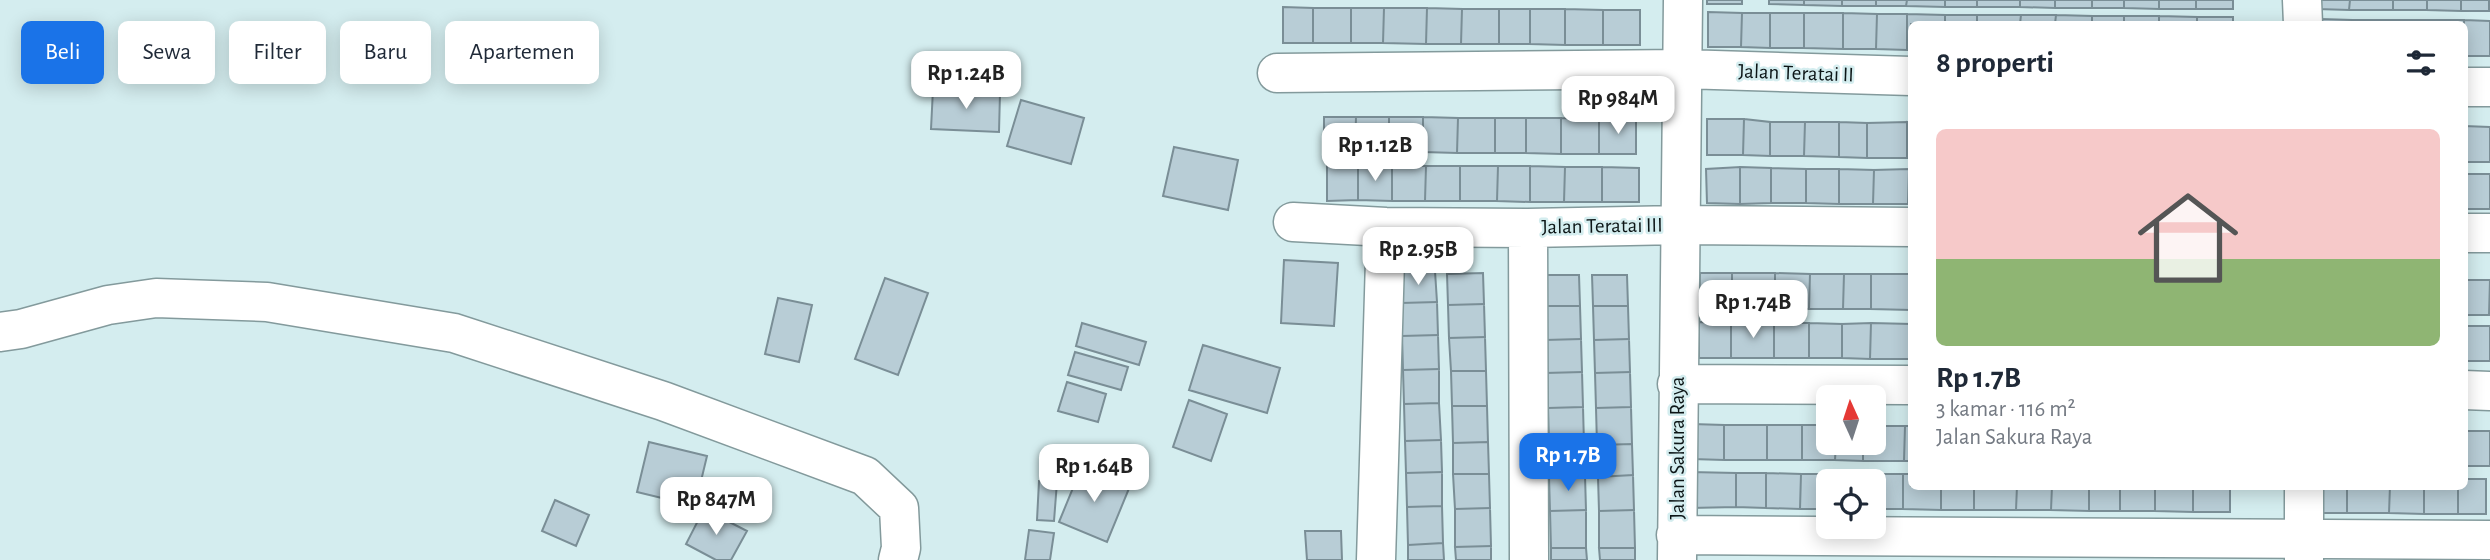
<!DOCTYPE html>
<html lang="id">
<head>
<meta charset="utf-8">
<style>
	body { margin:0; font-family:"Alegreya Sans",sans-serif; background:#f2f2f3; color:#1f2937; height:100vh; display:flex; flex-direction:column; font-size:26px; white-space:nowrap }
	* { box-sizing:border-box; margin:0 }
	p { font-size:23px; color:#747a83 }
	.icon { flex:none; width:38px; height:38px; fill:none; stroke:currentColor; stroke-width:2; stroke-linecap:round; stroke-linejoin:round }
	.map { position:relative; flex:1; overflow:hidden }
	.drawer { position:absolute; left:1908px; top:21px; width:560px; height:469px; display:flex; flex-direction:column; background:#fff; border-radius:10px; box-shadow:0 4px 18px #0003 }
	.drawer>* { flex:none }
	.hud { position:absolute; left:21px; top:21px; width:665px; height:63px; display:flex; gap:14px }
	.needle { width:46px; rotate:357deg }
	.tools { position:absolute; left:1816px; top:385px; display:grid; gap:14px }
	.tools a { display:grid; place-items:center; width:70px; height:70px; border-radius:10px; background:#fff; box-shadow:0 4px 18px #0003; font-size:35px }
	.price { position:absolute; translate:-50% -60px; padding:0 16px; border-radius:14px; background:#fff; color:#222; font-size:23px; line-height:46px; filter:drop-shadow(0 2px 4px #0008) }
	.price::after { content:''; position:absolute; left:50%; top:42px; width:21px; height:16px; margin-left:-10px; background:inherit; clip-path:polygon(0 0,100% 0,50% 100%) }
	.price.current { background:#1a73e8; color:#fff }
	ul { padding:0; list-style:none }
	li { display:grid; align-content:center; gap:14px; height:371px; padding:0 28px }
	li+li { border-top:2px solid #e0e1e3 }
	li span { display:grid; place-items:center; height:217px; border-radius:10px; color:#555 }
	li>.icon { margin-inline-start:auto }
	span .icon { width:126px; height:126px; fill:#fffc; stroke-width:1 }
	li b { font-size:30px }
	h2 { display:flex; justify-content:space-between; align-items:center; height:84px; padding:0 28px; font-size:30px }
	.pill { padding:0 24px; border-radius:10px; background:#fff; box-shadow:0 4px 18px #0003; font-size:24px; line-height:63px }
	.pill.current { background:#1a73e8; color:#fff }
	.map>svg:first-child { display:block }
	.building { fill:#b8cdd6; stroke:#7a8e96; stroke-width:2 }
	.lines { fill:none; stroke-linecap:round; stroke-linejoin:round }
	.minor-casing { stroke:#839a9c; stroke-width:41 }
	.minor { stroke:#fff; stroke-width:38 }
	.labels { text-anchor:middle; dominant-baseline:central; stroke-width:5; stroke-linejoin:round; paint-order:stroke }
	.street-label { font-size:21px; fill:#0c1516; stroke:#d4edef }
</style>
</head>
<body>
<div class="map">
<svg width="2490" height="560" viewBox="0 0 2490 560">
	<rect width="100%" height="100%" fill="#d4edef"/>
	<path class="building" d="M1707,0H1742V4H1707Z
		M1769,0H1804V5L1769,4Z
		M1804,0H1842V6L1804,5Z
		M1842,0H1876V6H1842Z
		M1876,0H1907L1906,6H1876Z
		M1907,0H1945V7L1906,6Z
		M1945,0H1977V7H1945Z
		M1977,0H2020V7H1977Z
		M2020,0H2055V8L2020,7Z
		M2055,0H2092V8H2055Z
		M2092,0H2124V8H2092Z
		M2124,0H2159V9L2124,8Z
		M2159,0H2196V9H2159Z
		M2196,0H2233V9H2196Z
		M2317,0H2350L2349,10L2317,9Z
		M2350,0H2393V10H2349Z
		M2393,0H2427V10H2393Z
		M2427,0H2461V11L2427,10Z
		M2461,0H2489V11H2461Z
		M1283,7L1313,8V43H1283Z
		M1313,8H1351V43H1313Z
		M1351,8H1384L1383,43H1351Z
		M1384,8H1427L1426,44L1383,43Z
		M1427,8L1462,9L1461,44H1426Z
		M1462,9H1499V44H1461Z
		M1499,9H1530V44H1499Z
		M1530,9H1565V45L1530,44Z
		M1565,9L1603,10V45H1565Z
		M1603,10H1640V45H1603Z
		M1708,12L1742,13L1741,47H1708Z
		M1742,13H1770V48L1741,47Z
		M1770,13H1804V48H1770Z
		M1804,13H1843V49L1804,48Z
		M1843,13L1877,14L1876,49H1843Z
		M1877,14H1907V50L1876,49Z
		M1907,14L1945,15V24H1911V50H1907Z
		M1945,15H1977V24H1945Z
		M1977,15H2021L2020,24H1977Z
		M2021,15H2056L2055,24H2020Z
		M2056,15L2092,16V24H2055Z
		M2092,16H2124V24H2092Z
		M2124,16H2159V24H2124Z
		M2159,16L2197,17V24H2159Z
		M2197,17H2233V24H2197Z
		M2320,19L2352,20V24H2320Z
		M2352,20H2395V24H2352Z
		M2395,20H2430V24H2395Z
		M2430,20H2464V24H2430Z
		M2464,20L2490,21V56H2464Z
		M933,89L1000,93L999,132L931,129Z
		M1021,100L1084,118L1071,164L1007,146Z
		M1324,117H1356L1355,152H1324Z
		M1356,117H1389V152H1355Z
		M1389,117H1423V152H1389Z
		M1423,117L1458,118L1457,153L1423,152Z
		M1458,118H1495V153H1457Z
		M1495,118H1526V153H1495Z
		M1526,118H1561V154L1526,153Z
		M1561,118L1599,119V154H1561Z
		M1599,119H1636V154H1599Z
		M1707,119H1744L1743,155H1707Z
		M1744,119L1770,122V156L1743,155Z
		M1770,122H1805L1804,156H1770Z
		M1805,122H1839V157L1804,156Z
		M1839,122L1867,123V158L1839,157Z
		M1907,122V158H1867V123Z
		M1907,122L1911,123V158H1907Z
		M2464,126L2490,127V162H2464Z
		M1174,147L1238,160L1228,210L1163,196Z
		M1358,165V200L1327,201V166Z
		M1358,165L1392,166V201L1358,200Z
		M1392,166H1426L1425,201H1392Z
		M1426,166H1460V201H1425Z
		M1460,166H1498L1497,201H1460Z
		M1498,166H1530V202L1497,201Z
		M1530,166L1565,167L1564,202H1530Z
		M1565,167H1602V202H1564Z
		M1602,167L1639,168V202H1602Z
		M1740,167V204L1707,203L1706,169Z
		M1740,167L1771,168V203L1740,204Z
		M1771,168L1806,169V203H1771Z
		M1806,169H1839V204L1806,203Z
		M1839,169L1874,170L1873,204H1839Z
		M1909,169L1908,204H1873L1874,170Z
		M2464,174H2490V209H2464Z
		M1284,260L1338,263L1334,326L1281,323Z
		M1435,271L1437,302L1401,303L1400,272Z
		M1483,273L1484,304L1448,305L1447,274Z
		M1700,273H1732V308H1699Z
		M1732,273H1775V308H1732Z
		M1775,273L1810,274L1809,309L1775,308Z
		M1810,274H1844L1843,309H1809Z
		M1844,274H1871V309H1843Z
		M1871,274H1911V310L1871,309Z
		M1543,275H1579L1580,306H1544Z
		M1592,275H1627L1628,306H1593Z
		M885,278L928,293L898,375L855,359Z
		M2464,280H2490L2489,315H2464Z
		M778,298L812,305L799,362L765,354Z
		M1437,302L1438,335L1402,336L1401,303Z
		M1484,304L1485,337L1449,338L1448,305Z
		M1544,306H1580L1581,339L1545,340Z
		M1593,306H1628L1629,339L1594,340Z
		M1699,322L1731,323V358H1699Z
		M1082,323L1146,342L1139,365L1076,346Z
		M1731,323H1774V358H1731Z
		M1774,323H1809V358H1774Z
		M1809,323L1842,324V358H1809Z
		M1871,323L1870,359L1842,358V324Z
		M1871,323L1911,324V359H1870Z
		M2464,326H2490V361H2464Z
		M1438,335L1439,369L1403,370L1402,336Z
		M1485,337L1486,371H1451L1449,338Z
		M1581,339L1582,372L1546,373L1545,340Z
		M1629,339L1630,372L1595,373L1594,340Z
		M1203,345L1280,368L1267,413L1189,390Z
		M1075,352L1128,367L1121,390L1068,375Z
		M1439,369V403L1404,404L1403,370Z
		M1451,371H1486L1487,406H1452Z
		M1582,372L1583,407L1548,408L1546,373Z
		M1630,372L1631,407L1596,408L1595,373Z
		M1067,382L1106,394L1098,422L1058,411Z
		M1189,400L1227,414L1211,461L1173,447Z
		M1439,403L1441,440L1405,441L1404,404Z
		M1452,406H1487L1488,442L1453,443Z
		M1583,407L1584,444L1549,445L1548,408Z
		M1631,407L1632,444L1597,445L1596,408Z
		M1692,424L1724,425V460L1692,459Z
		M1724,425H1767V460H1724Z
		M1767,425H1802V460H1767Z
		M1802,425H1829V443H1836L1835,460H1802Z
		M1874,426H1905L1904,461H1863V443H1874Z
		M1905,426H1911V461H1904Z
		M2466,431H2490V466H2466Z
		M1441,440L1442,472L1406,473L1405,441Z
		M649,442L707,456L695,506L637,492Z
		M1488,442L1489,474H1453V443Z
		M1836,443H1863V461L1835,460Z
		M1584,444L1585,475L1549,477V445Z
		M1632,444L1633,475L1598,477L1597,445Z
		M1082,466L1130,486L1107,542L1059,522Z
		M1442,472V506L1407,507L1406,473Z
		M1690,472L1736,473V507L1690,508Z
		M1736,473H1766V508L1736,507Z
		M1766,473L1801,474L1800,509L1766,508Z
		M1453,474H1489L1490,508L1455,509Z
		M1801,474H1835V481H1829V509H1800Z
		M1835,474H1873V481H1835Z
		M1873,474H1903V509H1874Z
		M1903,474H1911V486H1941V510L1903,509Z
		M1585,475L1586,510L1550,511L1549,477Z
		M1633,475L1634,510L1599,511L1598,477Z
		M2464,479H2486V514H2458V486H2464Z
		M1039,481L1057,482L1054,521L1037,520Z
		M1941,486H1974V510H1941Z
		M1974,486H2017L2016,510H1974Z
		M2017,486H2052L2051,510H2016Z
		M2052,486H2089V511L2051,510Z
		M2089,486H2120V511H2089Z
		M2120,486H2155V511H2120Z
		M2155,486H2193V512L2155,511Z
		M2193,486H2230V512H2193Z
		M2314,486H2347V513H2314Z
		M2347,486H2390L2389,513H2347Z
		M2390,486H2424V514L2389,513Z
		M2424,486H2458V514H2424Z
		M555,500L589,515L576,546L542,531Z
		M1442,506L1443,543L1408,545L1407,507Z
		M1490,508L1491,546L1455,547V509Z
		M704,509L747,531L731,560H716L686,544Z
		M1586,510V548H1551L1550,511Z
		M1634,510L1635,548H1599V511Z
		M1029,530L1054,533L1050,560H1025Z
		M1305,531H1341L1342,560H1307Z
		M1443,543L1444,560H1408V545Z
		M1491,546V560H1456L1455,547Z
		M1551,548H1586L1587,560H1551Z
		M1599,548H1635V560H1600Z"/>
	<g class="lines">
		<g class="minor-casing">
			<path id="minor" d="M2302,0L2303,24
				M1277,73L1682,69L1911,76
				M2464,87H2490
				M1293,222L1386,227L1528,228L1680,225L1911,227
				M1528,228L1529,560
				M2464,233H2490
				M0,332L21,329L108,305L156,298L267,302L454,333L663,401L865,476L899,508L901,548L898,560
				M1677,384L1911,385
				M2464,390L2490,391
				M2304,486V560
				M1676,535L2490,540
				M1376,560L1386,227
				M1677,560L1683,0"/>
		</g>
		<use href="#minor" class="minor"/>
	</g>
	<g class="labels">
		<g class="street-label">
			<text transform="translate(1796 73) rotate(2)">Jalan Teratai II</text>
			<text transform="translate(1602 226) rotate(-1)">Jalan Teratai III</text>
			<text transform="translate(1677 448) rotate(-90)">Jalan Sakura Raya</text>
		</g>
	</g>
</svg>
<div class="tools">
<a><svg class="needle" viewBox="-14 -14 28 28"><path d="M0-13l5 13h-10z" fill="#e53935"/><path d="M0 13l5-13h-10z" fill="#747a83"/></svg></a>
<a><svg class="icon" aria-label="locate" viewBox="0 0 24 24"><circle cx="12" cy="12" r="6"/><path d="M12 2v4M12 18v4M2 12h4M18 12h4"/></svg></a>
</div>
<b class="price" style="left:966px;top:111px">Rp 1.24B</b>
<b class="price" style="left:1618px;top:136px">Rp 984M</b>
<b class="price" style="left:1375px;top:183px">Rp 1.12B</b>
<b class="price" style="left:1418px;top:287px">Rp 2.95B</b>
<b class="price" style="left:1753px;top:340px">Rp 1.74B</b>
<b class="price current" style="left:1568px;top:493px">Rp 1.7B</b>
<b class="price" style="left:1094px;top:504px">Rp 1.64B</b>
<b class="price" style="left:716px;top:537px">Rp 847M</b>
<div class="hud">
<a class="pill current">Beli</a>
<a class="pill">Sewa</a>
<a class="pill">Filter</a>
<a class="pill">Baru</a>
<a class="pill">Apartemen</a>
</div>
<section class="drawer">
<h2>8 properti<svg class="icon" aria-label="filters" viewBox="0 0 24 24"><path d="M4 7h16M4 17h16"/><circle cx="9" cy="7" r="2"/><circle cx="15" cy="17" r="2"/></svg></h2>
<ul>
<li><span style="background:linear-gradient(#f6c9c9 60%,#8fb573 0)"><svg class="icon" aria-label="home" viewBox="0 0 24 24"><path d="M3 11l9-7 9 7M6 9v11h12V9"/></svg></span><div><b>Rp 1.7B</b><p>3 kamar · 116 m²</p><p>Jalan Sakura Raya</p></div></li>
</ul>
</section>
</div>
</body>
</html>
